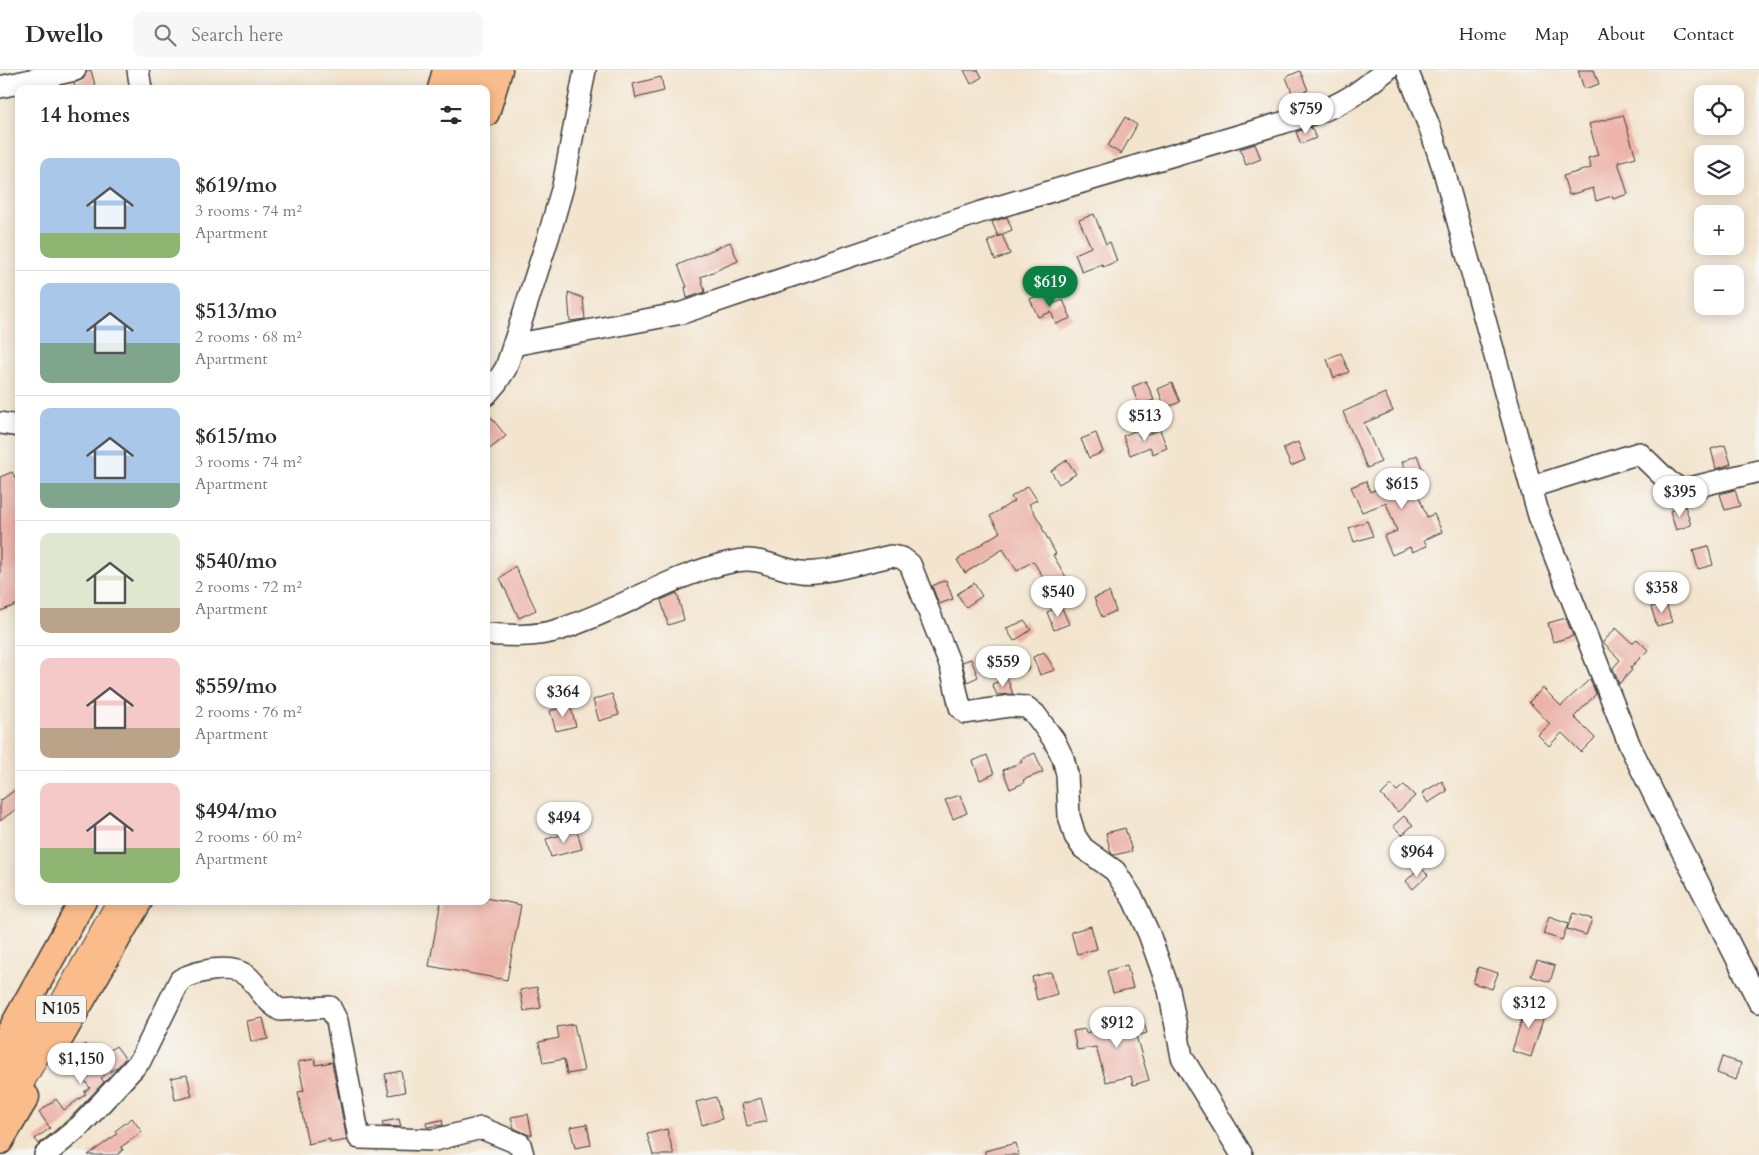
<!DOCTYPE html>
<html lang="en">
<head>
<meta charset="utf-8">
<style>
	body { margin:0; font-family:Cardo,serif; background:#f7f7f7; color:#2b2b33; height:100vh; display:flex; flex-direction:column; font-size:19px; white-space:nowrap }
	* { box-sizing:border-box; margin:0 }
	p { font-size:16px; color:#7c7c81 }
	.icon { flex:none; width:28px; height:28px; fill:none; stroke:currentColor; stroke-width:2; stroke-linecap:round; stroke-linejoin:round }
	.map { position:relative; flex:1; overflow:hidden }
	.details { position:absolute; left:15px; top:15px; width:475px; height:820px; display:flex; flex-direction:column; background:#fff; border-radius:10px; box-shadow:0 2px 12px #0003 }
	.details>* { flex:none }
	.fabs { position:absolute; left:1694px; top:15px; display:grid; gap:10px }
	.fabs a { display:grid; place-items:center; width:50px; height:50px; border-radius:10px; background:#fff; box-shadow:0 2px 12px #0003; font-size:25px }
	.price { position:absolute; translate:-50% -42px; padding:0 11px; border-radius:18px; background:#fff; color:#222; font-size:16px; line-height:32px; filter:drop-shadow(0 1px 2px #0008) }
	.price::after { content:''; position:absolute; left:50%; top:30px; width:15px; height:11px; margin-left:-8px; background:inherit; clip-path:polygon(0 0,100% 0,50% 100%) }
	.price.current { background:#0b8043; color:#fff }
	ul { padding:0; list-style:none }
	li { display:flex; align-items:center; gap:15px; height:125px; padding:0 25px }
	li+li { border-top:1px solid #e1e1e2 }
	li span { display:grid; place-items:center; flex:none; width:140px; height:100px; border-radius:10px; color:#555 }
	li>.icon { margin-inline-start:auto }
	span .icon { width:60px; height:60px; fill:#fffc; stroke-width:1 }
	li b { font-size:21px }
	h2 { display:flex; justify-content:space-between; align-items:center; height:60px; padding:0 25px; font-size:21px }
	header { display:flex; align-items:center; gap:30px; box-sizing:border-box; height:70px; padding:0 25px; background:#fff; border-bottom:1px solid #e1e1e2 }
	header strong { font-size:24px }
	nav { display:flex; gap:28px; margin-inline-start:auto; font-size:18px }
	.search { width:350px; height:45px; background:#f7f7f7; display:flex; align-items:center; gap:12px; box-sizing:border-box; padding:0 18px; border-radius:10px; color:#7c7c81; font-size:19px }
	.map>svg:first-child { display:block }
	.building { fill:#ecb3a8 }
	.lines { fill:none; stroke-linecap:round; stroke-linejoin:round }
	.minor-casing { stroke:#3c3a37; stroke-width:24 }
	.major-casing { stroke:#3c3a37; stroke-width:29 }
	.highway-casing { stroke:#3c3a37; stroke-width:30 }
	.minor { stroke:#fff; stroke-width:21 }
	.major { stroke:#fabc8b; stroke-width:26 }
	.highway { stroke:#fabc8b; stroke-width:28 }
	.labels { text-anchor:middle; dominant-baseline:central; stroke-width:4; stroke-linejoin:round; paint-order:stroke }
	.shield { fill:#f6f6f2; stroke:#5d5d5c; stroke-width:1 }
	.shield-label { font-size:16px; font-weight:bold; fill:#1c1c1c }
</style>
</head>
<body>
<header>
<strong>Dwello</strong>
<div class="search"><svg class="icon" aria-label="search" viewBox="0 0 24 24"><circle cx="10" cy="10" r="6"/><path d="M15 15l6 6"/></svg>Search here</div>
<nav><a>Home</a><a>Map</a><a>About</a><a>Contact</a></nav>
</header>
<div class="map">
<svg width="1759" height="1085" viewBox="0 0 1759 1085">
	<rect width="100%" height="100%" fill="#f6f6f2"/>
	<filter id="ink" filterUnits="userSpaceOnUse"><feTurbulence type="fractalNoise" baseFrequency=".02" numOctaves="2"/><feDisplacementMap in="SourceGraphic" scale="10" xChannelSelector="R" yChannelSelector="G"/><feConvolveMatrix kernelMatrix="1 2 1 2 8 2 1 2 1" color-interpolation-filters="sRGB"/></filter>
	<filter id="wash" filterUnits="userSpaceOnUse"><feTurbulence type="fractalNoise" baseFrequency=".0096" numOctaves="4" result="noise"/><feDisplacementMap in="SourceGraphic" scale="20" xChannelSelector="R" yChannelSelector="G"/><feGaussianBlur stdDeviation="1.12" result="paint"/><feColorMatrix in="noise" values="0 0 0 0 0 0 0 0 0 0 0 0 0 0 0 0 0 1.4 0 .05"/><feComposite in="paint" operator="in"/></filter>
	<g filter="url(#wash)">
		<rect width="100%" height="100%" fill="#f3e4cd"/>
		<g id="blocks">
			<path class="building" d="M91,0L96,19H75L74,13L83,9L87,1Z
				M964,0H978L982,7L971,14Z
				M1578,0H1594L1599,14L1584,19Z
				M1300,1L1308,20L1293,25L1286,7Z
				M661,7L664,21L636,28L633,14Z
				M1623,45L1636,87L1618,92L1628,124L1613,129L1612,126L1596,131L1593,118L1569,125L1563,106L1591,98L1588,88L1598,85L1589,54Z
				M1125,47L1137,55L1121,84L1108,76Z
				M1311,57L1316,68L1301,74L1296,62Z
				M1255,74L1261,89L1246,95L1240,79Z
				M1094,144L1106,174L1110,172L1117,191L1103,197L1102,194L1082,202L1075,184L1091,177L1079,150Z
				M1007,147L1012,160L998,166L992,152Z
				M1002,165L1010,184L995,190L988,171Z
				M730,172L738,191L701,207L705,222L687,228L685,217H687L678,195Z
				M568,222L583,228L585,249L570,251Z
				M1045,223L1050,235L1063,230L1071,248L1056,254L1051,242L1038,247L1030,229Z
				M1341,283L1349,302L1334,308L1327,289Z
				M1146,311L1154,330L1139,336L1132,317Z
				M1172,313L1180,332L1165,338L1158,319Z
				M1385,323L1393,341L1364,353L1381,392L1367,398L1343,342Z
				M486,341L506,366L486,382Z
				M1137,360L1140,367L1160,360L1167,378L1153,384L1150,377L1130,385L1123,366Z
				M1096,363L1103,382L1089,388L1081,369Z
				M1298,372L1305,390L1291,396L1283,378Z
				M1725,375L1731,394L1716,399L1711,379Z
				M1417,385L1424,404L1412,409L1427,447L1434,444L1442,462L1424,470L1427,476L1412,482L1410,477L1392,485L1384,466L1397,461L1386,433L1362,442L1351,417L1366,411L1370,422L1409,407L1402,392Z
				M1067,390L1076,404L1059,414L1051,401Z
				M12,402L19,415V534L0,541V407Z
				M1028,416L1037,430L1029,434L1043,457L1042,458L1056,484L1053,485L1066,507L1049,517L1033,491L1017,501L1003,479L965,503L957,490L1000,462L990,446L1014,431L1011,427Z
				M1735,420L1740,436L1725,440L1720,424Z
				M1685,436L1691,455L1676,460L1670,441Z
				M1367,451L1373,466L1354,472L1349,458Z
				M1708,476L1713,495L1698,499L1693,480Z
				M515,496L536,540L519,548L500,508Z
				M946,510L953,529L939,534L932,516Z
				M974,513L982,526L966,537L957,524Z
				M1109,522L1116,541L1102,547L1094,528Z
				M677,523L684,550L668,555L661,530Z
				M1666,533L1672,552L1657,556L1651,537Z
				M1061,536L1069,554L1054,560L1047,542Z
				M1566,548L1573,566L1553,572L1548,553Z
				M1025,551L1031,560L1014,571L1006,558Z
				M1616,558L1632,573L1637,569L1648,580L1630,598L1632,600L1619,614L1613,598L1620,590L1603,572Z
				M1022,581L1029,599L1015,605L1008,586Z
				M1044,582L1055,600L1040,605L1033,587Z
				M971,589L978,607L967,612L962,592Z
				M1007,608L1013,624L997,625L992,614Z
				M1590,609L1596,624L1574,647L1595,668L1581,682L1562,663L1549,676L1538,665L1550,654L1529,632L1543,618L1561,636Z
				M612,624L619,645L599,651L593,630Z
				M570,635L576,656L556,661L550,641Z
				M1035,683L1043,702L1023,710L1024,713L1010,719L1003,700L1022,692L1021,689Z
				M987,685L994,704L980,710L973,691Z
				M1442,711L1447,721L1428,733L1422,723Z
				M1391,715L1397,721L1404,715L1415,726L1398,742L1381,725Z
				M19,717V737L0,751V731Z
				M960,725L967,743L953,749L945,730Z
				M1404,746L1413,755L1402,765L1393,756Z
				M1125,758L1132,781L1114,785L1111,783L1106,763Z
				M577,761L582,779L551,787L546,769Z
				M1420,797L1428,805L1413,819L1406,811Z
				M486,828L521,835L507,910L429,896L441,831H486Z
				M1573,843L1592,849L1586,865L1567,859Z
				M1549,847L1568,854L1562,870L1543,864Z
				M1091,856L1097,879L1077,884L1071,862Z
				M1537,890L1555,896L1550,912L1531,906Z
				M1127,895L1133,918L1113,923L1107,901Z
				M1478,897L1498,903L1492,919L1473,913Z
				M1051,902L1057,924L1037,930L1032,907Z
				M537,917L541,938L524,941L520,920Z
				M1528,930L1547,937L1531,987L1512,981Z
				M1142,946L1147,963L1136,966L1149,1010L1133,1015L1131,1006L1106,1012L1096,977L1077,980L1073,961L1085,959L1086,963Z
				M263,948L268,969L251,972L247,951Z
				M574,954L584,1001L567,1004L564,989L543,993L539,972L559,968L557,957Z
				M85,974L97,990L116,976L125,988L120,995L101,1008L104,1012L71,1047L39,1074L35,1069L50,1058L39,1042L56,1029L64,1040L86,1024L84,1022L90,1018L68,987Z
				M1722,987L1741,993L1736,1010L1717,1003Z
				M315,989L316,995L332,992L347,1070L330,1073V1069L308,1074L298,1022L304,1021L298,992Z
				M401,1001L405,1022L389,1025L385,1004Z
				M187,1005L192,1026L175,1030L171,1008Z
				M716,1027L722,1049L702,1055L696,1032Z
				M761,1028L767,1051L747,1056L742,1034Z
				M528,1044L532,1065H529L514,1058L511,1047Z
				M132,1048L142,1062L121,1077L123,1080L117,1085H88L117,1064L115,1061Z
				M399,1049L401,1057L383,1056L382,1052Z
				M442,1050L443,1055L427,1057L426,1053Z
				M587,1054L591,1075L575,1078L570,1057Z
				M667,1059L674,1085H653L647,1064Z
				M1016,1073L1019,1085H985V1081Z"/>
		</g>
	</g>
	<g filter="url(#ink)">
		<use href="#blocks" fill-opacity="0" stroke="#3c3a37" stroke-width="1"/>
		<g class="lines">
			<g class="minor-casing">
				<path id="minor" d="M138,0L141,19
					M1407,0L1431,61L1444,101L1531,417
					M0,17L75,0
					M513,275L682,243L981,142L1319,42C1349,31 1362,19 1387,0
					M486,325L497,312L506,298L549,165L563,116L585,0
					M0,353L19,356
					M1759,401L1682,420L1668,411L1639,383L1531,417L1539,446L1630,676L1666,749L1759,932
					M486,564C510,566 535,567 558,560C617,542 670,505 731,492C761,485 774,499 801,502C823,505 868,491 891,486L902,488L910,494L951,597L960,637L966,643L1010,636L1026,637L1035,644L1054,670L1063,688L1067,704L1069,746L1075,766L1083,778L1115,801L1133,829L1149,864L1169,920L1182,987L1242,1085
					M45,1085L80,1056L140,991L180,910C196,901 231,893 247,906C255,912 260,923 268,930C271,934 276,937 280,940L330,937L337,951L359,1068L435,1070L481,1058L520,1074L523,1085"/>
			</g>
			<g class="major-casing">
				<path id="major" d="M441,19L446,0
					M486,43L499,0
					M54,978L139,831
					M0,980L83,831
					M0,1071L26,1027"/>
			</g>
			<g class="highway-casing">
				<path id="highway" d="M455,19L461,0
					M477,19L483,0
					M0,1008L37,944
					M0,1047L122,831"/>
			</g>
			<use href="#minor" class="minor"/>
			<use href="#major" class="major"/>
			<use href="#highway" class="highway"/>
		</g>
	</g>
	<g class="labels">
		<rect class="shield" x="36" y="925.5" width="50" height="27" rx="4"/>
		<g class="shield-label">
			<text x="61" y="939">N105</text>
		</g>
	</g>
</svg>
<div class="fabs">
<a><svg class="icon" aria-label="locate" viewBox="0 0 24 24"><circle cx="12" cy="12" r="6"/><path d="M12 2v4M12 18v4M2 12h4M18 12h4"/></svg></a>
<a><svg class="icon" aria-label="layers" viewBox="0 0 24 24"><path d="M12 4l9 5-9 5-9-5zM3 14l9 5 9-5"/></svg></a>
<a>+</a>
<a>−</a>
</div>
<b class="price" style="left:1306px;top:65px">$759</b>
<b class="price current" style="left:1050px;top:238px">$619</b>
<b class="price" style="left:1145px;top:372px">$513</b>
<b class="price" style="left:1402px;top:440px">$615</b>
<b class="price" style="left:1680px;top:448px">$395</b>
<b class="price" style="left:1662px;top:544px">$358</b>
<b class="price" style="left:1058px;top:548px">$540</b>
<b class="price" style="left:1003px;top:618px">$559</b>
<b class="price" style="left:563px;top:648px">$364</b>
<b class="price" style="left:564px;top:774px">$494</b>
<b class="price" style="left:1417px;top:808px">$964</b>
<b class="price" style="left:1529px;top:959px">$312</b>
<b class="price" style="left:1117px;top:979px">$912</b>
<b class="price" style="left:81px;top:1015px">$1,150</b>
<section class="details">
<h2>14 homes<svg class="icon" aria-label="filters" viewBox="0 0 24 24"><path d="M4 7h16M4 17h16"/><circle cx="9" cy="7" r="2"/><circle cx="15" cy="17" r="2"/></svg></h2>
<ul>
<li><span style="background:linear-gradient(#a9c7e8 75%,#8fb573 0)"><svg class="icon" aria-label="home" viewBox="0 0 24 24"><path d="M3 11l9-7 9 7M6 9v11h12V9"/></svg></span><div><b>$619/mo</b><p>3 rooms · 74 m²</p><p>Apartment</p></div></li>
<li><span style="background:linear-gradient(#a9c7e8 60%,#7fa58c 0)"><svg class="icon" aria-label="home" viewBox="0 0 24 24"><path d="M3 11l9-7 9 7M6 9v11h12V9"/></svg></span><div><b>$513/mo</b><p>2 rooms · 68 m²</p><p>Apartment</p></div></li>
<li><span style="background:linear-gradient(#a9c7e8 75%,#7fa58c 0)"><svg class="icon" aria-label="home" viewBox="0 0 24 24"><path d="M3 11l9-7 9 7M6 9v11h12V9"/></svg></span><div><b>$615/mo</b><p>3 rooms · 74 m²</p><p>Apartment</p></div></li>
<li><span style="background:linear-gradient(#dfe7d0 75%,#b9a48a 0)"><svg class="icon" aria-label="home" viewBox="0 0 24 24"><path d="M3 11l9-7 9 7M6 9v11h12V9"/></svg></span><div><b>$540/mo</b><p>2 rooms · 72 m²</p><p>Apartment</p></div></li>
<li><span style="background:linear-gradient(#f6c9c9 70%,#b9a48a 0)"><svg class="icon" aria-label="home" viewBox="0 0 24 24"><path d="M3 11l9-7 9 7M6 9v11h12V9"/></svg></span><div><b>$559/mo</b><p>2 rooms · 76 m²</p><p>Apartment</p></div></li>
<li><span style="background:linear-gradient(#f6c9c9 65%,#8fb573 0)"><svg class="icon" aria-label="home" viewBox="0 0 24 24"><path d="M3 11l9-7 9 7M6 9v11h12V9"/></svg></span><div><b>$494/mo</b><p>2 rooms · 60 m²</p><p>Apartment</p></div></li>
</ul>
</section>
</div>
</body>
</html>
